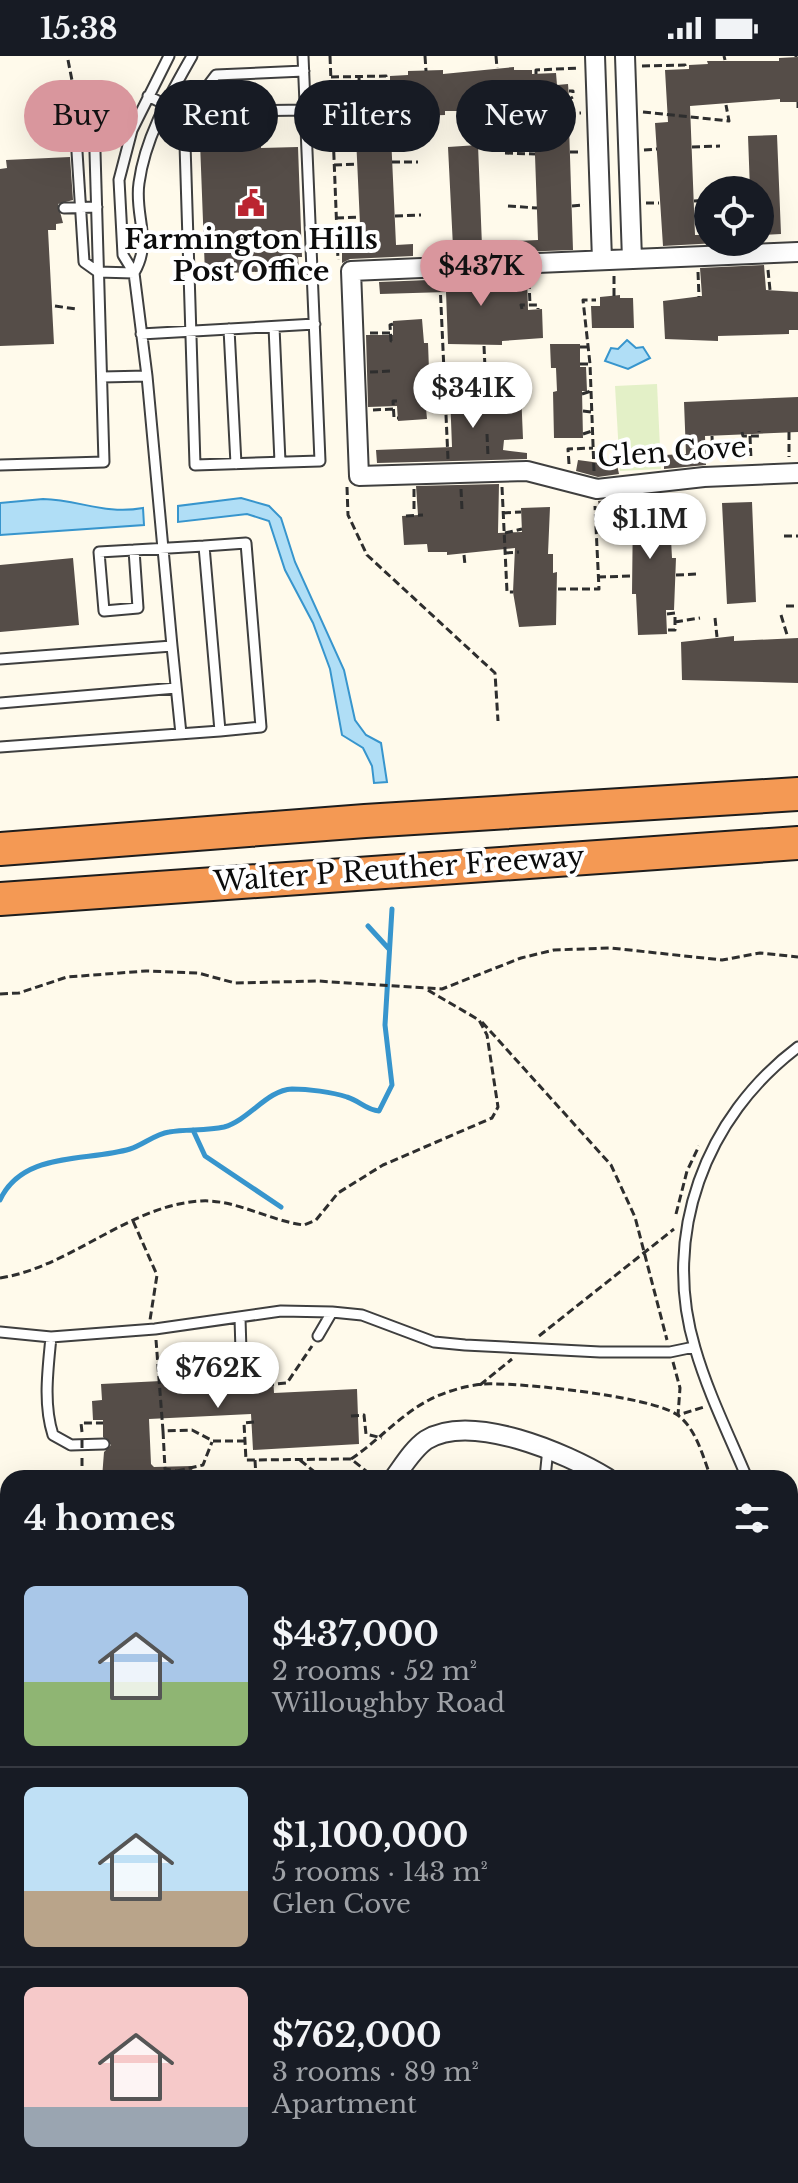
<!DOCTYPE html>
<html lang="en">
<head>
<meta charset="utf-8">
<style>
	body { margin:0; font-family:"Libre Baskerville",serif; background:#242831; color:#f1f3f6; height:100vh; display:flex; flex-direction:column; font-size:30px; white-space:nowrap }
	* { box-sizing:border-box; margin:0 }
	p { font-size:26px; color:#9ea1a6 }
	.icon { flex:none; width:44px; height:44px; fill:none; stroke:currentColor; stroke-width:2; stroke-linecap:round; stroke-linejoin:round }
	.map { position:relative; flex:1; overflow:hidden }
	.side { position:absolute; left:0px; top:1414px; width:798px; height:714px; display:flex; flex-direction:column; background:#171b24; border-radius:24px 24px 0 0; box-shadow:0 8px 32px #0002 }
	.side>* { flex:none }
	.guide { position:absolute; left:24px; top:24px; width:750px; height:72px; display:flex; gap:16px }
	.tools { position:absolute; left:694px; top:120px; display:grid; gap:16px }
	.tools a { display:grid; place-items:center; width:80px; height:80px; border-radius:50%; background:#171b24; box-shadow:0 8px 32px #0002; font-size:40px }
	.price { position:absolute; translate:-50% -68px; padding:0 18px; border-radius:28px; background:#fff; color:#222; font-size:26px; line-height:52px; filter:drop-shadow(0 2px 4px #0008) }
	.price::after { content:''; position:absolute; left:50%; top:48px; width:24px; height:18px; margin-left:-12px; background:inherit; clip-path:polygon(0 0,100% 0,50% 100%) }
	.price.selected { background:#d9969d; color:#111 }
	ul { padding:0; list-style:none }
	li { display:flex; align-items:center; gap:24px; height:200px; padding:0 24px }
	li+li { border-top:2px solid #363941 }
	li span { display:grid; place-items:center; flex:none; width:224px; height:160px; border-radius:12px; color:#555 }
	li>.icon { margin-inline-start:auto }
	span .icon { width:96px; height:96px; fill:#fffc; stroke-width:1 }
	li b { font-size:34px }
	h2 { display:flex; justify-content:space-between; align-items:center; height:96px; padding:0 24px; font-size:34px }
	.pill { padding:0 28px; border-radius:36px; background:#171b24; box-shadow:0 8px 32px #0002; font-size:28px; line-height:72px }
	.pill.selected { background:#d9969d; color:#111 }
	.status { display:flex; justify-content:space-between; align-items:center; height:56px; padding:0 40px; background:#171b24; direction:ltr }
	.status svg { height:22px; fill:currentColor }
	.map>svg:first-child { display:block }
	.pitch { fill:#e3f0c7 }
	.water { fill:#b0def6; stroke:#3795cd; stroke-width:2 }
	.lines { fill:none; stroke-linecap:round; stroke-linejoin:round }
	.stream { stroke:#3795cd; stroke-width:5 }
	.building { fill:#554d48 }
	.lane-casing { stroke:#3f3f3f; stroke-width:13 }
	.street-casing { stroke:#3f3f3f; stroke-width:22 }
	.secondary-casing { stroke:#2e2e2e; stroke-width:28 }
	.highway-casing { stroke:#1d1d1d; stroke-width:36 }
	.path { stroke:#2e2e2e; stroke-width:3; stroke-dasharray:8 4; stroke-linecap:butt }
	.lane { stroke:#fff; stroke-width:9 }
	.street { stroke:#fff; stroke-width:18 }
	.secondary { stroke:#fff2a6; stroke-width:24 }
	.highway { stroke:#f49954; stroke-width:32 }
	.path-bridge { stroke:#2e2e2e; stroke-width:3; stroke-dasharray:8 4; stroke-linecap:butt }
	.labels { text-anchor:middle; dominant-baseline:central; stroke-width:8; stroke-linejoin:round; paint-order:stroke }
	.poi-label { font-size:28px; font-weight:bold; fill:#0c0c0c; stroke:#fff }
	.street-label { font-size:28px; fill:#0c0c0c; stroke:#fff }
</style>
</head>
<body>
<div class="status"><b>15:38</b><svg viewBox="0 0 49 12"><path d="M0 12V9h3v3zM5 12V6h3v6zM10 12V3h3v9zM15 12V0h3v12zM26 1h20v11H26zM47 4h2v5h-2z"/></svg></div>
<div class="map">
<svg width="798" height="2127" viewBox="0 0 798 2127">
	<rect width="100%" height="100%" fill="#fffaeb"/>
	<path class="pitch" d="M657,328L661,413L620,415L615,330Z"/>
	<path class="water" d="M627,284L636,292L643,291L650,302L628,313L605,305L611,292L618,293Z
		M241,442L269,450L281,462L295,506L344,614L355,664L366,679L381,687L387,726L374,727L372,710L363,692L342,679L330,613L313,567L285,514L269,465L247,458L178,466V450Z
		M43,443C80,444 105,459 143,452L144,469L0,479V447Z"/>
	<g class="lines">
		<path class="stream" d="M368,870L389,893
			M193,1074L205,1100L281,1151
			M0,1144C23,1095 86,1106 130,1093C143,1089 155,1078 169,1076C187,1073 206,1075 224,1071C249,1064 267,1034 292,1033C308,1033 332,1036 347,1041C360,1045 366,1054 379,1055L392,1029L385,969L392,853"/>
	</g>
	<path class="building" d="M798,1V46H780V43L690,50L695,179H708V186L717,187L663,190L655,67L668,66L665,14L689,13V9L708,8L707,5H779V2Z
		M514,11V14H532V18L556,17L557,29L568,28L569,41L557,42V46L534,47V55H445V59L391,61V54H367L366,25L390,24V20L408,19V15L443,14V18Z
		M569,70L573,194L517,196L516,185L538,184L534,71Z
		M777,79L781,178L760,179V134H750L748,80Z
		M391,80L396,189L413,188V200L350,203L342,207V191L361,190L356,81Z
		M226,85V89L261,88V92L298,91L302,201H298L299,214L205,218L200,86Z
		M478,89L482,190L453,191L448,91Z
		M70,101L73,144L58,148L63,167L56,168V174H48L54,288L0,290V113L7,112L6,104Z
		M764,209L766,234L798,236V274H789V278L718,280V285L665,283L663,245L702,240L700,212Z
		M527,220L528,254L542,253L543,282L502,285V289L448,288L446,236L380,238L379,226Z
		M620,239V242H633L634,272H592L591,250H600V241Z
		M422,263L424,287H428L430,341H425L427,363L398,365L397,350L368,351L366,279H393V265Z
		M550,288H580V311H586L587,335H582L583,382H554L553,336L557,335L556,312H551Z
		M503,332V336L521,335L523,383L504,384L503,394L527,397V403L377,407L376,394L452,391L450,338Z
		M798,341V376L705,380L706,409L664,413V399L686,398L684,346Z
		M578,404L600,407L616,404L619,418L598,421L576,415Z
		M499,428L498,477L522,476L521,452L550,451L548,498H553V517L557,516L556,569L519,571L513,536L515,492L447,499V496H428L427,488L404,489L402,460L418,459L416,430Z
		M668,437L663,483H671L672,502H676L674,554H666L667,578L638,579L636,538H632L633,450L600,455L598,445Z
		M752,446L756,546L727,548L722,447Z
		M73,502L79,569L0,576V509Z
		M734,580V585L798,582V627L682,624L681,586Z
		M228,1289L229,1305L272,1303L274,1337L357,1333L359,1388L253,1394L251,1358L149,1363L151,1408L154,1411L192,1410L193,1422H102L104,1396L111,1389L103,1381V1364H93L92,1345L102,1344L101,1328L161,1325L160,1309L189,1308L188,1290Z"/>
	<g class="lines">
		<g class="lane-casing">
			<path id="lane" d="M148,40L180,56L306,54
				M184,56L195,409L320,405L303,0
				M188,56L216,19L304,15
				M64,152L97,151
				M134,217C153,185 134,160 139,127C145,81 170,39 192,0
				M274,271L280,406
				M229,273L236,408
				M141,278L315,268
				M102,321L147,320
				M0,409L104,406L95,96L96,70L81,66L76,80L84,206L98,216L134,217
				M204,490L246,487L261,671L220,675
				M172,590L181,678
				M0,603L172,590L147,320L134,217L123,199L119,124L132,74L169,0
				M0,647L176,632
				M0,691L220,675L204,490L99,496L104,555L138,552L134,494
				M240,1262L241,1295
				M0,1276L51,1281L155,1273L281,1255L332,1256L362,1259L434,1286L465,1289L600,1296H670L694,1291
				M318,1280L332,1256
				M51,1281C48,1313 43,1348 53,1379L71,1389L104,1388
				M545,1422L548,1392
				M747,1422C729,1379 708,1337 695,1292C661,1179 705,1061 798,991
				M790,1508L798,1518
				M790,2070L798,2069"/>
		</g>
		<g class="street-casing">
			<path id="street" d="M595,0L602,204
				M625,0L632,203
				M798,196L351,215L359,420L527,415L597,433L704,421L798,417
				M394,1422C403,1410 413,1393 426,1384C471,1356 566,1397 607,1422
				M551,2120V2127"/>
		</g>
		<g class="secondary-casing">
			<path id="secondary" d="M790,1706L798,1710
				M0,1796H8
				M0,1818L8,1817"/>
		</g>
		<g class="highway-casing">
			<path id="highway" d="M0,793L365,765L798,738
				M0,843L798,787"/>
		</g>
		<path class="path" d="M330,0L338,204
			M425,0L426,15
			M496,0L497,12
			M724,0L725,4
			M796,0V1
			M68,4L78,55
			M642,10L685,9V13
			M536,18V14L579,12
			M331,21L386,20V24
			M359,21L361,75L429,78
			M798,46V52
			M643,56L729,65L726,49
			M499,57V62H507V71C532,70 554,58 581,57
			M567,57L566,45L573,41V35H569
			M422,74V65L428,64L427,60
			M491,75V72L507,71L508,93L505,94
			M692,91L720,90
			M644,94L657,93
			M570,96H582
			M505,97L535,98
			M392,106H418
			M334,109L357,108
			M694,145L708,144
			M646,147H659
			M508,150L537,152
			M572,150L584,149
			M395,160L421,159
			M336,162L360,161
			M768,214L770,234
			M698,216L699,241
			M614,220V240
			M481,225L482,245
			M529,225L530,249
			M440,227L448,403
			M55,250L76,253
			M522,253L521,249H538V253
			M393,268L390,269L391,285H394
			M370,277H390
			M484,290L486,333
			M580,291H588
			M580,308H590
			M429,314L444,313
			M370,316L392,315
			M582,338L591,335
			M397,345H393L394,362H398
			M373,354L393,353
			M583,355L591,356
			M742,376L743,380H759V375
			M789,376V401
			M487,378L488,400
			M583,378L592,375
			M712,380L713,404
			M750,380L751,404
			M569,408L568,393L593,392
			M594,415L590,308L583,244H596
			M347,431L348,459L367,499L495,617L498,665
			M502,431L507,536H513
			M414,433V457
			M461,433L462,454
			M503,457L521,456
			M406,460L423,459
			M663,463L696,462
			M505,477L522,473
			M663,480H672L671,451H665
			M784,480H798
			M505,497L519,496
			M464,499L465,509
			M676,519L698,518
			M598,521L631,520
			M558,533H599L595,450
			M786,550H798
			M667,558L675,557V574H667
			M781,559L788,582
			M715,562L717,581
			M675,566L700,562
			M0,938L19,937L67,921L146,915L198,917L235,927L318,925L442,933L521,902L554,894L611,892L722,904L760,897L798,901
			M482,966L611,1109L635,1161L667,1284
			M676,1158L687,1115L699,1090
			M133,1165L157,1219L150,1264
			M0,1222C71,1211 129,1149 201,1145C235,1143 270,1165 304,1169L316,1164L338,1137L383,1109L492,1062L498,1051L487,979L479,964L426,933
			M539,1280L674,1173
			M156,1284L163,1375L192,1374L213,1385H245
			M673,1306L680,1332L678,1359L704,1351
			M266,1329L287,1327L312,1290
			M480,1329L512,1303
			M351,1360L364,1359L366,1378L382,1382
			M254,1366L244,1367L246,1404L351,1403L375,1422
			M163,1375L165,1413L177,1415V1422
			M82,1376L81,1367H103
			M82,1402V1422
			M351,1403C378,1385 400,1359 429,1344C444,1336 465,1330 482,1328C518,1326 648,1340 676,1358C696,1371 703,1401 711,1422
			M255,1404L256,1422
			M300,1404L322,1422
			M177,1415L203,1409L212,1386
			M0,1489L8,1488
			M0,1578L8,1582
			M0,1597L8,1603
			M0,1640L8,1620
			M0,1655H8
			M0,1898L6,1884L8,1857"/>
		<use href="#lane" class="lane"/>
		<use href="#street" class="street"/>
		<use href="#secondary" class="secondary"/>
		<use href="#highway" class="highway"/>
		<path class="path-bridge" d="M82,1384V1396"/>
	</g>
	<defs>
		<g id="civic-bare" transform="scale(2.16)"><path d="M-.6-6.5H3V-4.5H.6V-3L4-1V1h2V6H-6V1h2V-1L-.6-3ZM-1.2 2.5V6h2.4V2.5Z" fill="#bb2530" stroke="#fff" stroke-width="2.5" paint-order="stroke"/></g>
	</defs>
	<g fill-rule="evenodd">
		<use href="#civic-bare" x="251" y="147"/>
	</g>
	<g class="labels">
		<g class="poi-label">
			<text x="251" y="183">Farmington Hills<tspan x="251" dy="32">Post Office</tspan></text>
		</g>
		<g class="street-label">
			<text transform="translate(672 396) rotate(-4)">Glen Cove</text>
			<text transform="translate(399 813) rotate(-4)">Walter P Reuther Freeway</text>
		</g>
	</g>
</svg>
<div class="tools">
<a><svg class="icon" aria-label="locate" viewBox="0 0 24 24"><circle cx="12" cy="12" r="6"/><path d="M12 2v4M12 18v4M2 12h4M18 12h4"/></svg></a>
</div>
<b class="price selected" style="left:481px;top:252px">$437K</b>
<b class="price" style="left:473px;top:374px">$341K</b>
<b class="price" style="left:650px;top:505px">$1.1M</b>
<b class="price" style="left:218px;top:1354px">$762K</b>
<div class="guide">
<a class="pill selected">Buy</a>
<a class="pill">Rent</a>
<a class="pill">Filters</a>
<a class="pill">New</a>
</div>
<section class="side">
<h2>4 homes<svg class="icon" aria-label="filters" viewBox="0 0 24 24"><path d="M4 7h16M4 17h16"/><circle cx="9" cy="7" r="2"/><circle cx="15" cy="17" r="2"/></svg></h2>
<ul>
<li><span style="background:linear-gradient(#a9c7e8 60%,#8fb573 0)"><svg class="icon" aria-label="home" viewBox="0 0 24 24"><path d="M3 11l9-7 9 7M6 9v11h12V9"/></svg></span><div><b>$437,000</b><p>2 rooms · 52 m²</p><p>Willoughby Road</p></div></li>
<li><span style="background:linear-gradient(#bfe0f5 65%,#b9a48a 0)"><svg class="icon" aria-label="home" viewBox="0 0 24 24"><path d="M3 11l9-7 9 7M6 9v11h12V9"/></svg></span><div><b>$1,100,000</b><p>5 rooms · 143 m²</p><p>Glen Cove</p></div></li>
<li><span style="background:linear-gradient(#f6c9c9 75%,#9aa5b1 0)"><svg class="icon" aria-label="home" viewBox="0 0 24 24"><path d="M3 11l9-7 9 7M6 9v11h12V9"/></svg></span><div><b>$762,000</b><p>3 rooms · 89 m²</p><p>Apartment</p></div></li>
</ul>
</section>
</div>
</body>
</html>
